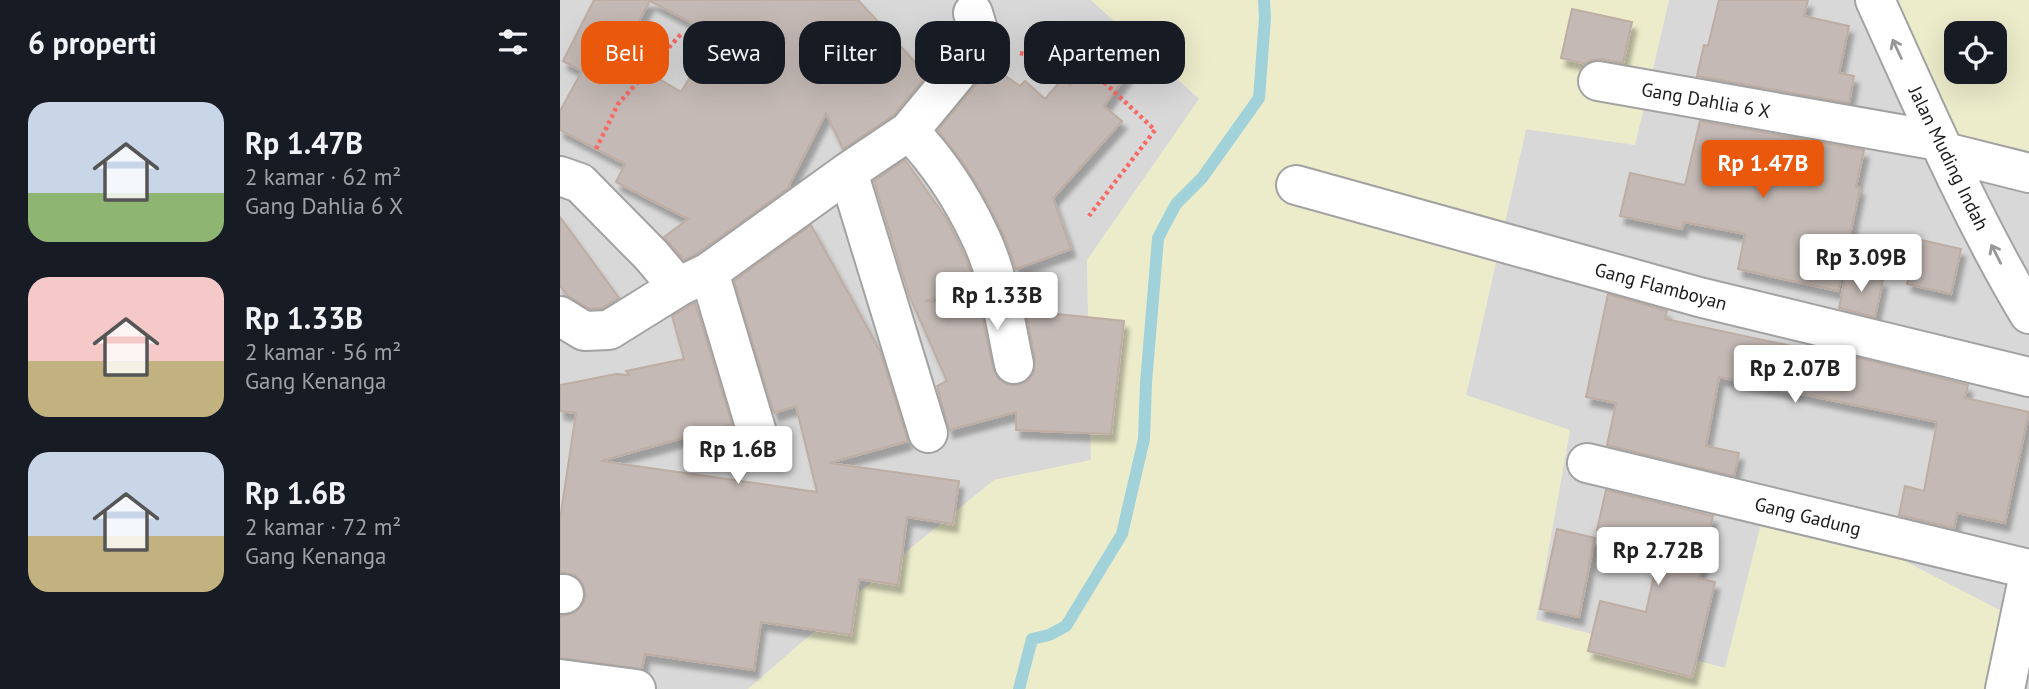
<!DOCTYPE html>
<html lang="id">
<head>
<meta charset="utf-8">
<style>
	body { margin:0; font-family:"PT Sans",sans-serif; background:#20242c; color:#f1f3f6; height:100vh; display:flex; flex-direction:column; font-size:26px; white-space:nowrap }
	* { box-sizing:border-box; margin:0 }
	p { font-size:23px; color:#9ea1a6 }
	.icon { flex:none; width:38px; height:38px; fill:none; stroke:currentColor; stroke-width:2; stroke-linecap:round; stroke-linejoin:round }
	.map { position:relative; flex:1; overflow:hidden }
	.side { display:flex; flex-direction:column; background:#171b24; width:560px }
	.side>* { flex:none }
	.banner { position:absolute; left:21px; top:21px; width:665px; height:63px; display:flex; gap:14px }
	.buttons { position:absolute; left:1384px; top:21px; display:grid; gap:14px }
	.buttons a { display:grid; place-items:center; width:63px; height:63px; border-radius:14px; background:#171b24; box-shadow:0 7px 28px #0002; font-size:35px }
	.price { position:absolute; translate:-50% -60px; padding:0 16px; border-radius:7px; background:#fff; color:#222; font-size:23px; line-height:46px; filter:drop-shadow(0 2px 4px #0008) }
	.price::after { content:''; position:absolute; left:50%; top:42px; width:21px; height:16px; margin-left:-10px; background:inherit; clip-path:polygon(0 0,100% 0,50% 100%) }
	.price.active { background:#ea580c; color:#fff }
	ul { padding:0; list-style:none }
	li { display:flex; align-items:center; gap:21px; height:175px; padding:0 28px }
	li span { display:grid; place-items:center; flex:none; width:196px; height:140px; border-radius:21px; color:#555 }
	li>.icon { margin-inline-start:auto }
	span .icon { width:84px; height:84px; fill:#fffc; stroke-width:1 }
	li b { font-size:30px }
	h2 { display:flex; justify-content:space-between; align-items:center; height:84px; padding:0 28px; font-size:30px }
	.tag { padding:0 24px; border-radius:21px; background:#171b24; box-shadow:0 7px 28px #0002; font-size:24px; line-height:63px }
	.tag.active { background:#ea580c; color:#fff }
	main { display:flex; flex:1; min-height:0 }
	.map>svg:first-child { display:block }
	.residential { fill:#d9d8d8 }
	.farmland { fill:#ececcb; fill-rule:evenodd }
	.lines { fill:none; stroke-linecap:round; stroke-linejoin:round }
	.stream { stroke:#a1d2da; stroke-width:12 }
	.building { fill:#c4b9b4; stroke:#beada3; stroke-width:2; fill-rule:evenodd; filter:url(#shadow) }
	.minor-casing { stroke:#a2a2a2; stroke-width:42 }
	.path { stroke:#f76a67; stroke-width:4.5; stroke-dasharray:3.5 3.5; stroke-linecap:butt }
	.minor { stroke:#fff; stroke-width:38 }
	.oneway { stroke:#989898 }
	.labels { text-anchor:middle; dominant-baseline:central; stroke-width:5; stroke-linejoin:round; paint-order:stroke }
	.street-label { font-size:19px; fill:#1b1b1b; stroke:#fff }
</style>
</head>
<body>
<main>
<section class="side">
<h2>6 properti<svg class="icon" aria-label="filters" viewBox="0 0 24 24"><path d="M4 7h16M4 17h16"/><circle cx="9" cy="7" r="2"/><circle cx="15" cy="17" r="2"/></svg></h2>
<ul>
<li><span style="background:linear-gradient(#c9d6e8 65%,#8fb573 0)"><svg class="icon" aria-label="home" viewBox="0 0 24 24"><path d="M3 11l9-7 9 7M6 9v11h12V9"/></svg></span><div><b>Rp 1.47B</b><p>2 kamar · 62 m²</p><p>Gang Dahlia 6 X</p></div></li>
<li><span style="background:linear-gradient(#f6c9c9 60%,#c2b280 0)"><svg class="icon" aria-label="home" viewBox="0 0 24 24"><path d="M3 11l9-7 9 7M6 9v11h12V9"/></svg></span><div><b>Rp 1.33B</b><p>2 kamar · 56 m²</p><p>Gang Kenanga</p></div></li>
<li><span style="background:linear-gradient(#c9d6e8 60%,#c2b280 0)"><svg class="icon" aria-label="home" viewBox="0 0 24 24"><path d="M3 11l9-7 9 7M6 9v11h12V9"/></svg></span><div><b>Rp 1.6B</b><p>2 kamar · 72 m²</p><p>Gang Kenanga</p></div></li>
</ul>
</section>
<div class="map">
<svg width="1469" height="689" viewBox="0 0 1469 689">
	<defs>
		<filter id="shadow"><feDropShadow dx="4.5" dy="8" stdDeviation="2" flood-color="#0004"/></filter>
	</defs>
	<rect width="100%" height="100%" fill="#ede7e0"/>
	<path class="residential" d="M0,0H531L640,99L527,260L531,460L434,480L345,553L188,689H0Z
		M1109,0H1302L1469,183V689H1435L1209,492L1166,668L975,620L1010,431L906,396L966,129L1075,144Z"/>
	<path class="farmland" d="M531,0H1109L1075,145L966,129L906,395L1010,430L976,620L1165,668L1209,491L1459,620L1435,689H188L345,553L434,480L531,460L527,260L639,99Z
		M1302,0H1469V183L1390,167ZM1396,33H1435V72H1396Z"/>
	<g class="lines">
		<path class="stream" d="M459,689L472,639L489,635L506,626L562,534L584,439L586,383L598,238L616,204L642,178L699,98L705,18L704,0"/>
	</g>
	<path class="building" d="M34,0H298L367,75L334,115L283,149L266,113L229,185L230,187L138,253L124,260L104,237L128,219L56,182L65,164L0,130V111L22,71L3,61ZM90,1L155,35L121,92L60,55Z
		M1159,0H1248L1244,16L1289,26L1279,73L1294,76L1289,103L1137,76L1144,45L1148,46Z
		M1012,9L1072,22L1063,63L1041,59L1031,60L1026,64L1001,58Z
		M552,28L584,52L544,106L562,121L493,198L511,249L456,269L446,240L424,196L406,167L378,130L431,66L460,86L465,81L485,99L502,79L510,85Z
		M1140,121L1304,150L1296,187L1300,188L1278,291L1178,269L1185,234L1124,222L1122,229L1060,216L1070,173L1125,185Z
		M345,160L386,218L406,258L414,284L365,301L420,307L433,368L438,379L448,385H459L468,381L474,372L475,360L466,311L564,321L551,434L456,430V412L389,430L377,386L387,381L349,295L314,181Z
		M0,217L59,298L42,308L30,309L8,296L0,286Z
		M251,225L320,351L348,441L269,463L399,481L393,524L347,517L338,585L299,579L291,635L201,622L194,670L85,654L82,669L0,658V616L15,613L23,604L26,595L23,584L15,575L0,572V519L16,413L0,411V385L56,374L69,375L66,371L124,359L112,316L135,303L172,424L41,461L257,492L236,406L214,413L174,281Z
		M1357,239L1401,249L1391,294L1347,284Z
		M1286,273L1323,280L1315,317L1279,308Z
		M1048,294L1107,311L1105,319L1269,354L1270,351L1408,385L1405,398L1469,412L1445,523L1397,513L1394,528L1339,515L1345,486L1364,491L1377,422L1159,377L1146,446L1179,453L1174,476L1047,445L1056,403L1026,397Z
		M1046,490L1153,516L1139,578L1155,582L1132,677L1028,651L1040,601L1086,612L1101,543L1037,530Z
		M997,529L1035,538L1019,617L980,609Z"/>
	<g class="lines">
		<g class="minor-casing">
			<path id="minor" d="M1315,0C1363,105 1409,214 1469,314
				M1038,81L1379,141
				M349,131L422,43L413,13
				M1385,152L1469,173
				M288,172L368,433
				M0,176L20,183L91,255L118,287
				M736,185L1139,297L1469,377
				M149,272L198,436
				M0,316L24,331L49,330L118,287L149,272L288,172L349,131C377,160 402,198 419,234C439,274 445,322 454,364
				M1027,463L1469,569
				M0,594H4
				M0,679L76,689
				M1445,689L1469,574"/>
		</g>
		<path class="path" d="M460,53L531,70L595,130L529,216
			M36,149L58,104L122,33"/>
		<use href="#minor" class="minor"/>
	</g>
	<defs><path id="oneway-shaft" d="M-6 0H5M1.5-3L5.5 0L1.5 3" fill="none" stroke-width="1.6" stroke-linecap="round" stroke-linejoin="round" transform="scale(1.75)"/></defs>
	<g class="oneway">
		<use href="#oneway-shaft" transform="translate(1337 49) rotate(-115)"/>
		<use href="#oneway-shaft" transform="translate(1436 254) rotate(-117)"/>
	</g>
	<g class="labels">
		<g class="street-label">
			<text transform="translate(1146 100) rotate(10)">Gang Dahlia 6 X</text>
			<text transform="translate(1389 158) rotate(64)">Jalan Muding Indah</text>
			<text transform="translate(1101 286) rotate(15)">Gang Flamboyan</text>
			<text transform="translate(1248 516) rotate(14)">Gang Gadung</text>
		</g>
	</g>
</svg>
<div class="buttons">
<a><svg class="icon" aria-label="locate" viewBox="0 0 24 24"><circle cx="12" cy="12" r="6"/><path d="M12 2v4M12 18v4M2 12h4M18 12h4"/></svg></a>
</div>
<b class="price active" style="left:1203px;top:200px">Rp 1.47B</b>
<b class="price" style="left:1301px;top:294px">Rp 3.09B</b>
<b class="price" style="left:437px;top:332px">Rp 1.33B</b>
<b class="price" style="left:1235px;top:405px">Rp 2.07B</b>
<b class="price" style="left:178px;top:486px">Rp 1.6B</b>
<b class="price" style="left:1098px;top:587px">Rp 2.72B</b>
<div class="banner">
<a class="tag active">Beli</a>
<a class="tag">Sewa</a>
<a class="tag">Filter</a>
<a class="tag">Baru</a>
<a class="tag">Apartemen</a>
</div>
</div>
</main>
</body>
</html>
